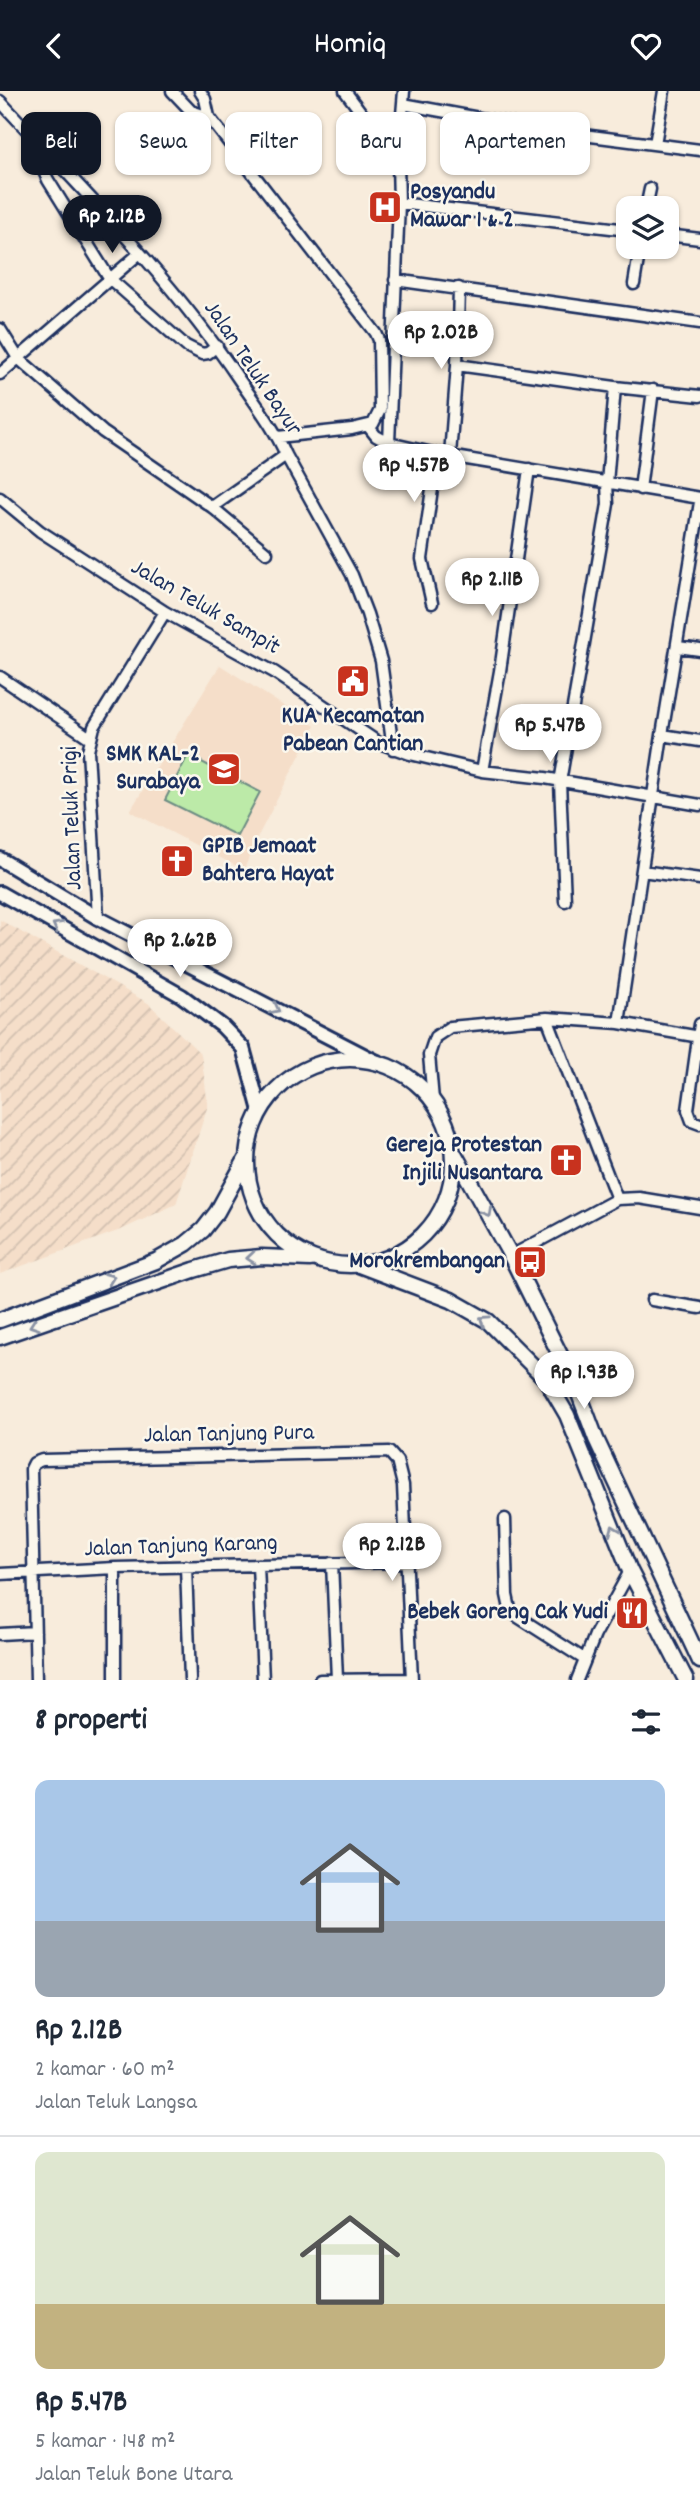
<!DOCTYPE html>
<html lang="id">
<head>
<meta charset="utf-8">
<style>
	body { margin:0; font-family:Dekko,sans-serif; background:#f2f2f3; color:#1f2937; height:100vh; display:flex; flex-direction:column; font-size:26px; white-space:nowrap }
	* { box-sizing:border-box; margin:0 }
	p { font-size:23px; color:#747a83 }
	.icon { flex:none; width:38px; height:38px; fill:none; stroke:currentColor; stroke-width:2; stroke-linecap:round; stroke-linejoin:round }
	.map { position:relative; height:1589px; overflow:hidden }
	.sheet { display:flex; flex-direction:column; background:#fff; flex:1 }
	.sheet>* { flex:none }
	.guide { position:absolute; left:21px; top:21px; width:658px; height:63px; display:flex; gap:14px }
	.buttons { position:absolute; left:616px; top:105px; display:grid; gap:14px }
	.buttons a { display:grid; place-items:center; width:63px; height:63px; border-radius:14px; background:#fff; box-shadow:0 2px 5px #0004; font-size:35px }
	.price { position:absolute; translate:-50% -60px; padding:0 16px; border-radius:24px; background:#fff; color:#222; font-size:23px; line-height:46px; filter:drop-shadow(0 2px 4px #0008) }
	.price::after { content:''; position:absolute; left:50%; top:42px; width:21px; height:16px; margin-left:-10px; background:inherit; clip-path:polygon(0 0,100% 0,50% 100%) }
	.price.current { background:#111827; color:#fff }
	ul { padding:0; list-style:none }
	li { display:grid; align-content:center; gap:14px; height:371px; padding:0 35px }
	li+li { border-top:2px solid #e0e1e3 }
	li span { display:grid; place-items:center; height:217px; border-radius:14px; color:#555 }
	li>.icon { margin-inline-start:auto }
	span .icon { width:126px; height:126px; fill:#fffc; stroke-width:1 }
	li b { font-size:30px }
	h2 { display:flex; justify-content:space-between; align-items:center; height:84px; padding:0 35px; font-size:30px }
	.tag { padding:0 24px; border-radius:14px; background:#fff; box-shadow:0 2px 5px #0004; font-size:24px; line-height:63px }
	.tag.current { background:#111827; color:#fff }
	header { display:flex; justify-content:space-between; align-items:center; height:91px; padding:0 35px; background:#111827; color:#fff; font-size:32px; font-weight:600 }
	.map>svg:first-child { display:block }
	.built { fill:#f5dec9 }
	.industrial { fill:url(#industrial-furrows) }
	.pitch { fill:#bceaa8; stroke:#6c8c83; stroke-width:2 }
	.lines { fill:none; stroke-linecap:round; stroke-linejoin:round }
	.minor-casing { stroke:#1b2f5e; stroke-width:15 }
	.tertiary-casing { stroke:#1b2f5e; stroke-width:18 }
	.secondary-casing { stroke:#1b2f5e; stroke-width:19 }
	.minor { stroke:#fbf7ec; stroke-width:10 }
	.tertiary { stroke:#fbf7ec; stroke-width:12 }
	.secondary { stroke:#fbf7ec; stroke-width:14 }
	.oneway { stroke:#8b93a5 }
	.labels { text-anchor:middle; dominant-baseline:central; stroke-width:5; stroke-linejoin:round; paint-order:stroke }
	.poi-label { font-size:24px; font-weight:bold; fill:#1b2f5e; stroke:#fbf7ec; text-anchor:end }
	.street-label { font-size:24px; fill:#1b2f5e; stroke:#fbf7ec }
</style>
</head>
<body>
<header><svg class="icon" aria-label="back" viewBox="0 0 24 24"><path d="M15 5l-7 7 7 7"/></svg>Homiq<svg class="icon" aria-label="heart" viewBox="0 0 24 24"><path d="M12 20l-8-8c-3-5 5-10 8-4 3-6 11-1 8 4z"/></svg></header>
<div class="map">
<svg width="700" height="1589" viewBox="0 0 700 1589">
	<defs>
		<pattern id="industrial-furrows" width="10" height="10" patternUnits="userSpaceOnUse" patternTransform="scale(1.75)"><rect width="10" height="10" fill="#f5dec9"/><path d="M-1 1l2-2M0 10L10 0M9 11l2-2" fill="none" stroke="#d1bfaf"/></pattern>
	</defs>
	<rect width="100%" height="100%" fill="#f8ecdc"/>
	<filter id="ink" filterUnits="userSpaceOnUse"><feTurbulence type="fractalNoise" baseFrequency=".0143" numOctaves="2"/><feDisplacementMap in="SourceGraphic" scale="14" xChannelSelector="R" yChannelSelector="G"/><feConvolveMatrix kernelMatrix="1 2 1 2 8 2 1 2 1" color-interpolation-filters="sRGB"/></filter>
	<g filter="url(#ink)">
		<path class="built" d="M220,574L315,635L255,751L244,779L130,720Z"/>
		<path class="industrial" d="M0,829L148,912L201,963L208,1014L176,1113L123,1138L0,1183Z"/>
		<path class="pitch" d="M188,664L260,701L237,745L165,709Z"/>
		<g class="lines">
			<g class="minor-casing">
				<path id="minor" d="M172,0L191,20L209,26
					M200,0L205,8L209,26L376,242L379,249L380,319L373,333L352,338L278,346
					M345,0L398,71
					M0,10C82,99 170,186 238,287C255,312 274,336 286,364L352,484L367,523L381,570L393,658
					M403,13L544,39L700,59
					M39,53L41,74L48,89L109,187L186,255L202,263L208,262L217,255
					M655,53L664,0
					M399,112L628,139
					M646,117L650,98
					M667,144L700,148
					M395,189L700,232
					M634,193L640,156
					M0,238L18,267L103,341L212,416L286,364
					M457,274L615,296L700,305
					M0,283L140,162
					M368,335L376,345L389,352L437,363L700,407
					M389,352L399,112L398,71L404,0
					M450,364L457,274L459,197
					M640,398L653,299
					M0,407L40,440L165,521L274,581L379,652L410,663L482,680L545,687L700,714
					M212,416L267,462
					M432,512L422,468L437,363
					M678,556L700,559
					M0,586L90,647
					M662,644L700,650
					M482,680L500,580L529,378
					M642,780L700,788
					M565,810L560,691L608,413L607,392L615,296
					M98,827L88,660L94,636L165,521
					M547,927L617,1108
					M619,932L662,644L700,411
					M700,933L688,1019L692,1030L700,1033
					M433,1009L429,964L435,946L450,936L547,927L619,932L700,946
					M511,1165L617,1108L639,1107L700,1117
					M652,1209L700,1217
					M505,1428L507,1504L510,1518L518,1526L584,1568
					M332,1472L337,1588
					M258,1474L263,1589
					M186,1475L190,1589
					M0,1483L115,1477L406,1471
					M0,1543L35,1541
					M36,1589L31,1378L34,1372L42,1369L389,1361L397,1370L403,1394L412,1589
					M115,1589V1477
					M320,1589L412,1588
					M577,1589L595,1544L630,1480"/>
			</g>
			<g class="tertiary-casing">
				<path id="tertiary" d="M0,768L98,827L379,972
					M0,802L182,905L222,935L243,957L260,1020"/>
			</g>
			<g class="secondary-casing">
				<path id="secondary" d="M247 1071a103 103 0 1 1 206 0a103 103 0 1 1-206 0Z
					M455,1064L511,1165L578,1300L596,1348L700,1570
					M359,1174L451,1209L488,1230L546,1288L567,1324L630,1480L686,1589
					M0,1229L156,1170L186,1153L203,1139L217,1121L246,1068
					M0,1246L194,1179L228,1169L262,1166L310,1168"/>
			</g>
			<use href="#minor" class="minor"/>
			<use href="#tertiary" class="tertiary"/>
			<use href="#secondary" class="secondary"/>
		</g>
		<defs><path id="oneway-chevron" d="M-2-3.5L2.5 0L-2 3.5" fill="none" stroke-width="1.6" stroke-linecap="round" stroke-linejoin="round" transform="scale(1.75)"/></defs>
		<g class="oneway">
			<use href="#oneway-chevron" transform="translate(57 835) rotate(-151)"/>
			<use href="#oneway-chevron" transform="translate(275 918) rotate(27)"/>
			<use href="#oneway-chevron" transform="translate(487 1121) rotate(61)"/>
			<use href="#oneway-chevron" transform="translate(251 1167) rotate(175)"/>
			<use href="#oneway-chevron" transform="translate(110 1187) rotate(-21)"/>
			<use href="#oneway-chevron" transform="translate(484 1229) rotate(-146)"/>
			<use href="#oneway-chevron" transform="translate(34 1234) rotate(161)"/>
			<use href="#oneway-chevron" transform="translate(614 1439) rotate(-112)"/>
		</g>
	</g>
	<defs>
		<g id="hospital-square" transform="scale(1.75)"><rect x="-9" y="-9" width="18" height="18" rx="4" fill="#c8321e" stroke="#fbf7ec"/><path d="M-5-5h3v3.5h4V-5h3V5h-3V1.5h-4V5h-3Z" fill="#fff"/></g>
		<g id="civic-square" transform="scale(1.75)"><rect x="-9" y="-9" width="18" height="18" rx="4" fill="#c8321e" stroke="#fbf7ec"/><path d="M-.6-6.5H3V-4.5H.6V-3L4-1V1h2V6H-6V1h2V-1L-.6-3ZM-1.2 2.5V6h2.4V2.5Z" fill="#fff"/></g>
		<g id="school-square" transform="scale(1.75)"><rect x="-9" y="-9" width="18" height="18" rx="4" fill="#c8321e" stroke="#fbf7ec"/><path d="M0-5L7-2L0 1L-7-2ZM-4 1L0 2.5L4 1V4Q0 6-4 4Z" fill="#fff"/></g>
		<g id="church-square" transform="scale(1.75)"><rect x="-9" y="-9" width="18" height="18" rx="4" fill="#c8321e" stroke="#fbf7ec"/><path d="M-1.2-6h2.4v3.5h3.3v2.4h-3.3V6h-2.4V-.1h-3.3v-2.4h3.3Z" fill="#fff"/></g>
		<g id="bus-square" transform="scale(1.75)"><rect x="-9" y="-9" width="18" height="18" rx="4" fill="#c8321e" stroke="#fbf7ec"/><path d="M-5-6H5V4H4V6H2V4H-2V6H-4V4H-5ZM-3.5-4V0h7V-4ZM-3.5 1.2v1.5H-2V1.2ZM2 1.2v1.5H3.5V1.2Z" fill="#fff"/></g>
		<g id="restaurant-square" transform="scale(1.75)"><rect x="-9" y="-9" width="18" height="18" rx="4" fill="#c8321e" stroke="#fbf7ec"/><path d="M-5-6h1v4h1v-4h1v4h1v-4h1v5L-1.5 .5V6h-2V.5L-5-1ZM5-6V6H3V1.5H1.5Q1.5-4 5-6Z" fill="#fff"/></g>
	</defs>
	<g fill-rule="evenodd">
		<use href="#hospital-square" x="385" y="116"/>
		<use href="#civic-square" x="353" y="590"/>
		<use href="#school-square" x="224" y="678"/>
		<use href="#church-square" x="177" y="770"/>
		<use href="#church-square" x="566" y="1069"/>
		<use href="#bus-square" x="530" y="1171"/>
		<use href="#restaurant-square" x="632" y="1522"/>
	</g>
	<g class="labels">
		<g class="poi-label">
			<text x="410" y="102" text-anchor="start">Posyandu<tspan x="410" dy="28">Mawar 1 &amp; 2</tspan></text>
			<text x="353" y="626" text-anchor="middle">KUA Kecamatan<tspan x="353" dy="28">Pabean Cantian</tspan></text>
			<text x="200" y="664">SMK KAL-2<tspan x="200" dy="28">Surabaya</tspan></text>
			<text x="202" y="756" text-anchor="start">GPIB Jemaat<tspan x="202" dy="28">Bahtera Hayat</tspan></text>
			<text x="542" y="1055">Gereja Protestan<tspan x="542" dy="28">Injili Nusantara</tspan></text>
			<text x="505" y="1171">Morokrembangan</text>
			<text x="608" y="1522">Bebek Goreng Cak Yudi</text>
		</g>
		<g class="street-label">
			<text transform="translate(252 278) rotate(56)">Jalan Teluk Bayur</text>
			<text transform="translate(205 517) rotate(30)">Jalan Teluk Sampit</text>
			<text transform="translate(73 727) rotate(-92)">Jalan Teluk Prigi</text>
			<text transform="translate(229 1344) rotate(-1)">Jalan Tanjung Pura</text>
			<text transform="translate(181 1456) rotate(-2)">Jalan Tanjung Karang</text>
		</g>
	</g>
</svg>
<div class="buttons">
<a><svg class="icon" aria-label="layers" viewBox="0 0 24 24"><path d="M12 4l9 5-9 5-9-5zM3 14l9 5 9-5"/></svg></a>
</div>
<b class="price current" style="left:112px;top:164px">Rp 2.12B</b>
<b class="price" style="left:441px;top:280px">Rp 2.02B</b>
<b class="price" style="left:414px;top:413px">Rp 4.57B</b>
<b class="price" style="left:492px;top:527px">Rp 2.11B</b>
<b class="price" style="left:550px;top:673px">Rp 5.47B</b>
<b class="price" style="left:180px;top:888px">Rp 2.62B</b>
<b class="price" style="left:584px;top:1320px">Rp 1.93B</b>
<b class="price" style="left:392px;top:1492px">Rp 2.12B</b>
<div class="guide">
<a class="tag current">Beli</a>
<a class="tag">Sewa</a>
<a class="tag">Filter</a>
<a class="tag">Baru</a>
<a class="tag">Apartemen</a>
</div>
</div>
<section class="sheet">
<h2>8 properti<svg class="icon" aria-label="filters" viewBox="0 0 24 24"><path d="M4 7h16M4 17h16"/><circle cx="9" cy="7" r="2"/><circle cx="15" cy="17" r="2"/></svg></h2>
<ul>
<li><span style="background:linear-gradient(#a9c7e8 65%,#9aa5b1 0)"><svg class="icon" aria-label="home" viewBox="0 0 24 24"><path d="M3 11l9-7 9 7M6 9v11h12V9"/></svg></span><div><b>Rp 2.12B</b><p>2 kamar · 60 m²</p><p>Jalan Teluk Langsa</p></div></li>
<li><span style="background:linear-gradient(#dfe7d0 70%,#c2b280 0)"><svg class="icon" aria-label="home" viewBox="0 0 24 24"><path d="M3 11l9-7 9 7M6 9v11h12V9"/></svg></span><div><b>Rp 5.47B</b><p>5 kamar · 148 m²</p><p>Jalan Teluk Bone Utara</p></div></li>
</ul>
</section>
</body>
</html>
